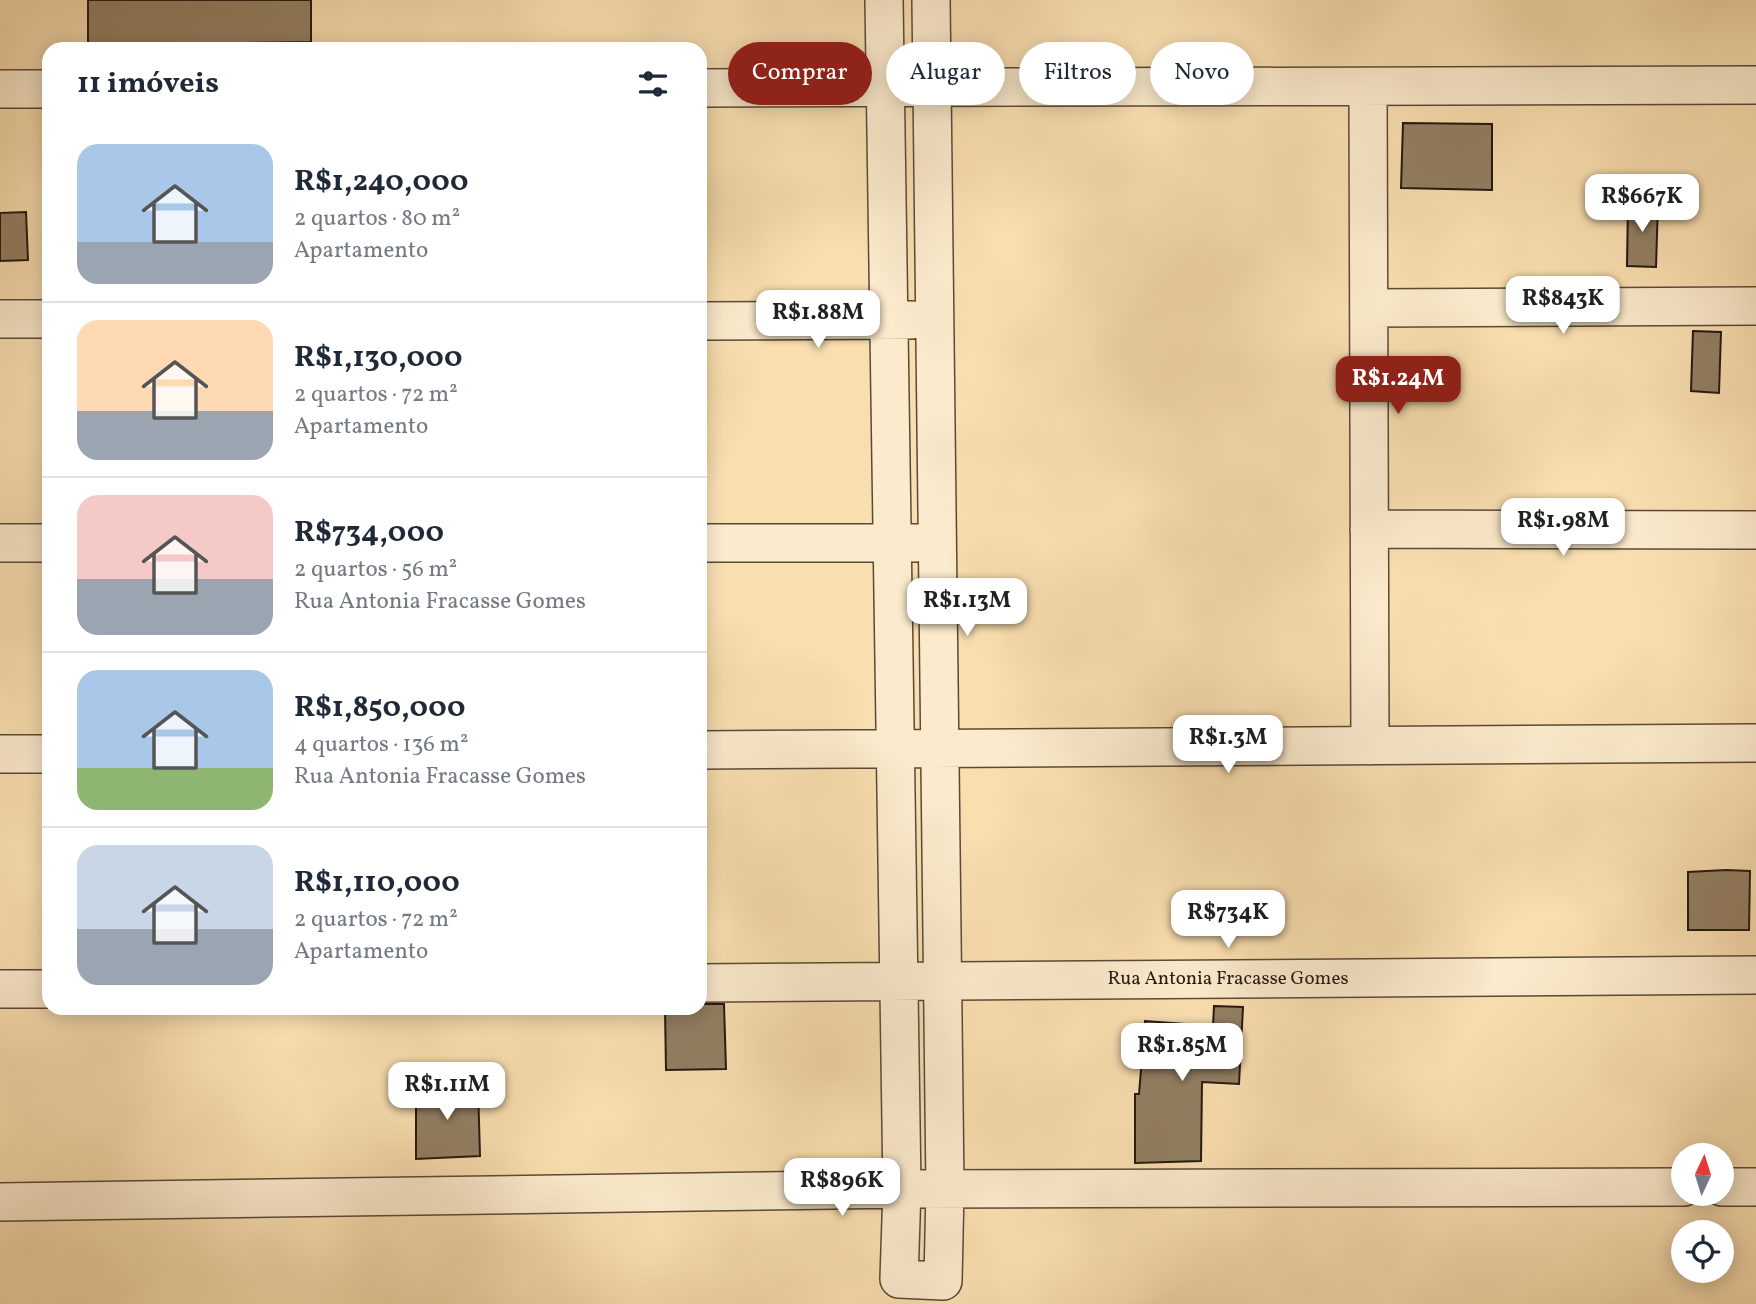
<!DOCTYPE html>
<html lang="pt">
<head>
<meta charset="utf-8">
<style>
	body { margin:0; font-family:Vollkorn,serif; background:#f2f2f3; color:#1f2937; height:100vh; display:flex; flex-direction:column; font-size:26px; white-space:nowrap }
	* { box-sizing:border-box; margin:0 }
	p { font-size:23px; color:#747a83 }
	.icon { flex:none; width:38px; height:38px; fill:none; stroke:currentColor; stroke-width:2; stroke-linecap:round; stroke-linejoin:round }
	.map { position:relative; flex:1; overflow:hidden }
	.details { position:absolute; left:42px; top:42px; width:665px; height:973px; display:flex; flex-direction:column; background:#fff; border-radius:21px; box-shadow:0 4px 18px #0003 }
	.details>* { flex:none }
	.hud { position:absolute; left:728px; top:42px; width:665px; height:63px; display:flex; gap:14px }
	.needle { width:46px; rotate:4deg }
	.controls { position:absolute; left:1671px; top:1143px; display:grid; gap:14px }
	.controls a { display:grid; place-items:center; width:63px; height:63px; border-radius:50%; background:#fff; box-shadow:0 4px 18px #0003; font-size:35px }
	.price { position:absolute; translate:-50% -60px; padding:0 16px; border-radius:14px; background:#fff; color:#222; font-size:23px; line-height:46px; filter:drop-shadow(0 2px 4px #0008) }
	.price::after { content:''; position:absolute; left:50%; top:42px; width:21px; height:16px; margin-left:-10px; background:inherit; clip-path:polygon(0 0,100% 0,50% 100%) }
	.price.active { background:#8f2418; color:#fff }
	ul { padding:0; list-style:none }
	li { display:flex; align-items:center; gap:21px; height:175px; padding:0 35px }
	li+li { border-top:2px solid #e0e1e3 }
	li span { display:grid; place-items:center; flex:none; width:196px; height:140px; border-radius:21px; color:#555 }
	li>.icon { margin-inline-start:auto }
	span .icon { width:84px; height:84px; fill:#fffc; stroke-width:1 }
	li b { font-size:30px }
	h2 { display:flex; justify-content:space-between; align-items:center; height:84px; padding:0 35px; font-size:30px }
	.pill { padding:0 24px; border-radius:32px; background:#fff; box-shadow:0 4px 18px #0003; font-size:24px; line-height:63px }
	.pill.active { background:#8f2418; color:#fff }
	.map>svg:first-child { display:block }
	.building { fill:#937f63; stroke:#24190f; stroke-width:2 }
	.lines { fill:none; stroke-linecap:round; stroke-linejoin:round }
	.street-casing { stroke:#594a37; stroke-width:40 }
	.street { stroke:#fbeacc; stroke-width:37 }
	.labels { text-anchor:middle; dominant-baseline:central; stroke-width:7; stroke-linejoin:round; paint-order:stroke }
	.street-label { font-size:19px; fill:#24190f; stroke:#fbeacc }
</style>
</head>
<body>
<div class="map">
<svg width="1756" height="1304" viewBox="0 0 1756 1304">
	<rect width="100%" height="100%" fill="#f9deb0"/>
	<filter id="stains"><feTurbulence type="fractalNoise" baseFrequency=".00286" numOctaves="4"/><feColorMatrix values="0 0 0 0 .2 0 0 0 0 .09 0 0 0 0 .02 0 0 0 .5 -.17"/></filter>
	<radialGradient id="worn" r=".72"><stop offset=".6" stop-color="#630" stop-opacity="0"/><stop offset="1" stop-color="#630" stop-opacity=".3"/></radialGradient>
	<path class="building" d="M88,0H311V42L243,43V49H88Z
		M1403,123L1492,124V190L1401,188Z
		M1628,202L1658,203L1656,267L1627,266Z
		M26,212L28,260L0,261V213Z
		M1693,331L1721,332L1719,393L1691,391Z
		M1726,870L1750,871L1749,930H1688V872Z
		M700,1004H724L726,1069L666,1070L665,1008H700Z
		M1214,1006L1243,1007L1239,1084L1202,1082L1201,1161L1135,1163V1094H1139L1145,1021L1213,1026Z
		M478,1086L480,1156L416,1159V1087Z"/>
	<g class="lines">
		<g class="street-casing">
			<path id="street" d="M884,0L902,1189L899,1279L943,1281L945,1189L931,0
				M1368,87L1370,746
				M700,88L1756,85
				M0,89H49
				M1369,308L1756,306
				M0,319H49
				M700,321L912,320
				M1369,529L1756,530
				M0,543H49
				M700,543H916
				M700,750L1756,743
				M0,754H49
				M700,983L1756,975
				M0,989H49
				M1722,1187H1756
				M0,1202L902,1189L1684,1187"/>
		</g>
		<use href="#street" class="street"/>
	</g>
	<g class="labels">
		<g class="street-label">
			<text x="1228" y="979">Rua Antonia Fracasse Gomes</text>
		</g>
	</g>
	<rect width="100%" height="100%" filter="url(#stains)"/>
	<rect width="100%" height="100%" fill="url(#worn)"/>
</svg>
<div class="controls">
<a><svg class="needle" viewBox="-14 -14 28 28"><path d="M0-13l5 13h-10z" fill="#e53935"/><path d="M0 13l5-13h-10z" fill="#747a83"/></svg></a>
<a><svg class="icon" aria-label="locate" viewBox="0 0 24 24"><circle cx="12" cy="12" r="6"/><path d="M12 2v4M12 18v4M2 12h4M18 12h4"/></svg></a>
</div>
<b class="price" style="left:1642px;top:234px">R$667K</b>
<b class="price" style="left:1563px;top:336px">R$843K</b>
<b class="price" style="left:818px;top:350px">R$1.88M</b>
<b class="price active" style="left:1398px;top:416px">R$1.24M</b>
<b class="price" style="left:1563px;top:558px">R$1.98M</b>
<b class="price" style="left:967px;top:638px">R$1.13M</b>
<b class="price" style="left:1228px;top:775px">R$1.3M</b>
<b class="price" style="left:1228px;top:950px">R$734K</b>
<b class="price" style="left:1182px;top:1083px">R$1.85M</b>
<b class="price" style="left:447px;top:1122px">R$1.11M</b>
<b class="price" style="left:842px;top:1218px">R$896K</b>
<div class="hud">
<a class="pill active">Comprar</a>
<a class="pill">Alugar</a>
<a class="pill">Filtros</a>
<a class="pill">Novo</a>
</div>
<section class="details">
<h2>11 imóveis<svg class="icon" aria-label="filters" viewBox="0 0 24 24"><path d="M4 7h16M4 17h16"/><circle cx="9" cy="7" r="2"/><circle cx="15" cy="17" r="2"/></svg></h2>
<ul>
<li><span style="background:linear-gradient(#a9c7e8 70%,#9aa5b1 0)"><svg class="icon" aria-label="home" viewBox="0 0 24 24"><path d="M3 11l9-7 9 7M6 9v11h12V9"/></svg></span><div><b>R$1,240,000</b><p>2 quartos · 80 m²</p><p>Apartamento</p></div></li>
<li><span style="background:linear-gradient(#ffd9b3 65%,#9aa5b1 0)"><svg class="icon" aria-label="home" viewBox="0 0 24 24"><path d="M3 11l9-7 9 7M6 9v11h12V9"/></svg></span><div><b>R$1,130,000</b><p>2 quartos · 72 m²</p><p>Apartamento</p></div></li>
<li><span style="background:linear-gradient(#f6c9c9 60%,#9aa5b1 0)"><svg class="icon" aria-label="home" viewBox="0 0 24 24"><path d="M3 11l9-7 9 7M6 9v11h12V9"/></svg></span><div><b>R$734,000</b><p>2 quartos · 56 m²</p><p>Rua Antonia Fracasse Gomes</p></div></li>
<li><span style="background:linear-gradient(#a9c7e8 70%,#8fb573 0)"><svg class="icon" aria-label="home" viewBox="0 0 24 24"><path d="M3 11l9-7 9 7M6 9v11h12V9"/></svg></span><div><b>R$1,850,000</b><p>4 quartos · 136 m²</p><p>Rua Antonia Fracasse Gomes</p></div></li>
<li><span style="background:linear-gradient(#c9d6e8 60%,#9aa5b1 0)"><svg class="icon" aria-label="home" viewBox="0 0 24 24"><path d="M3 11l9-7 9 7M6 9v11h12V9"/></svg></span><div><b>R$1,110,000</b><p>2 quartos · 72 m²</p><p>Apartamento</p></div></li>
</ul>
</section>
</div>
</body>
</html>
